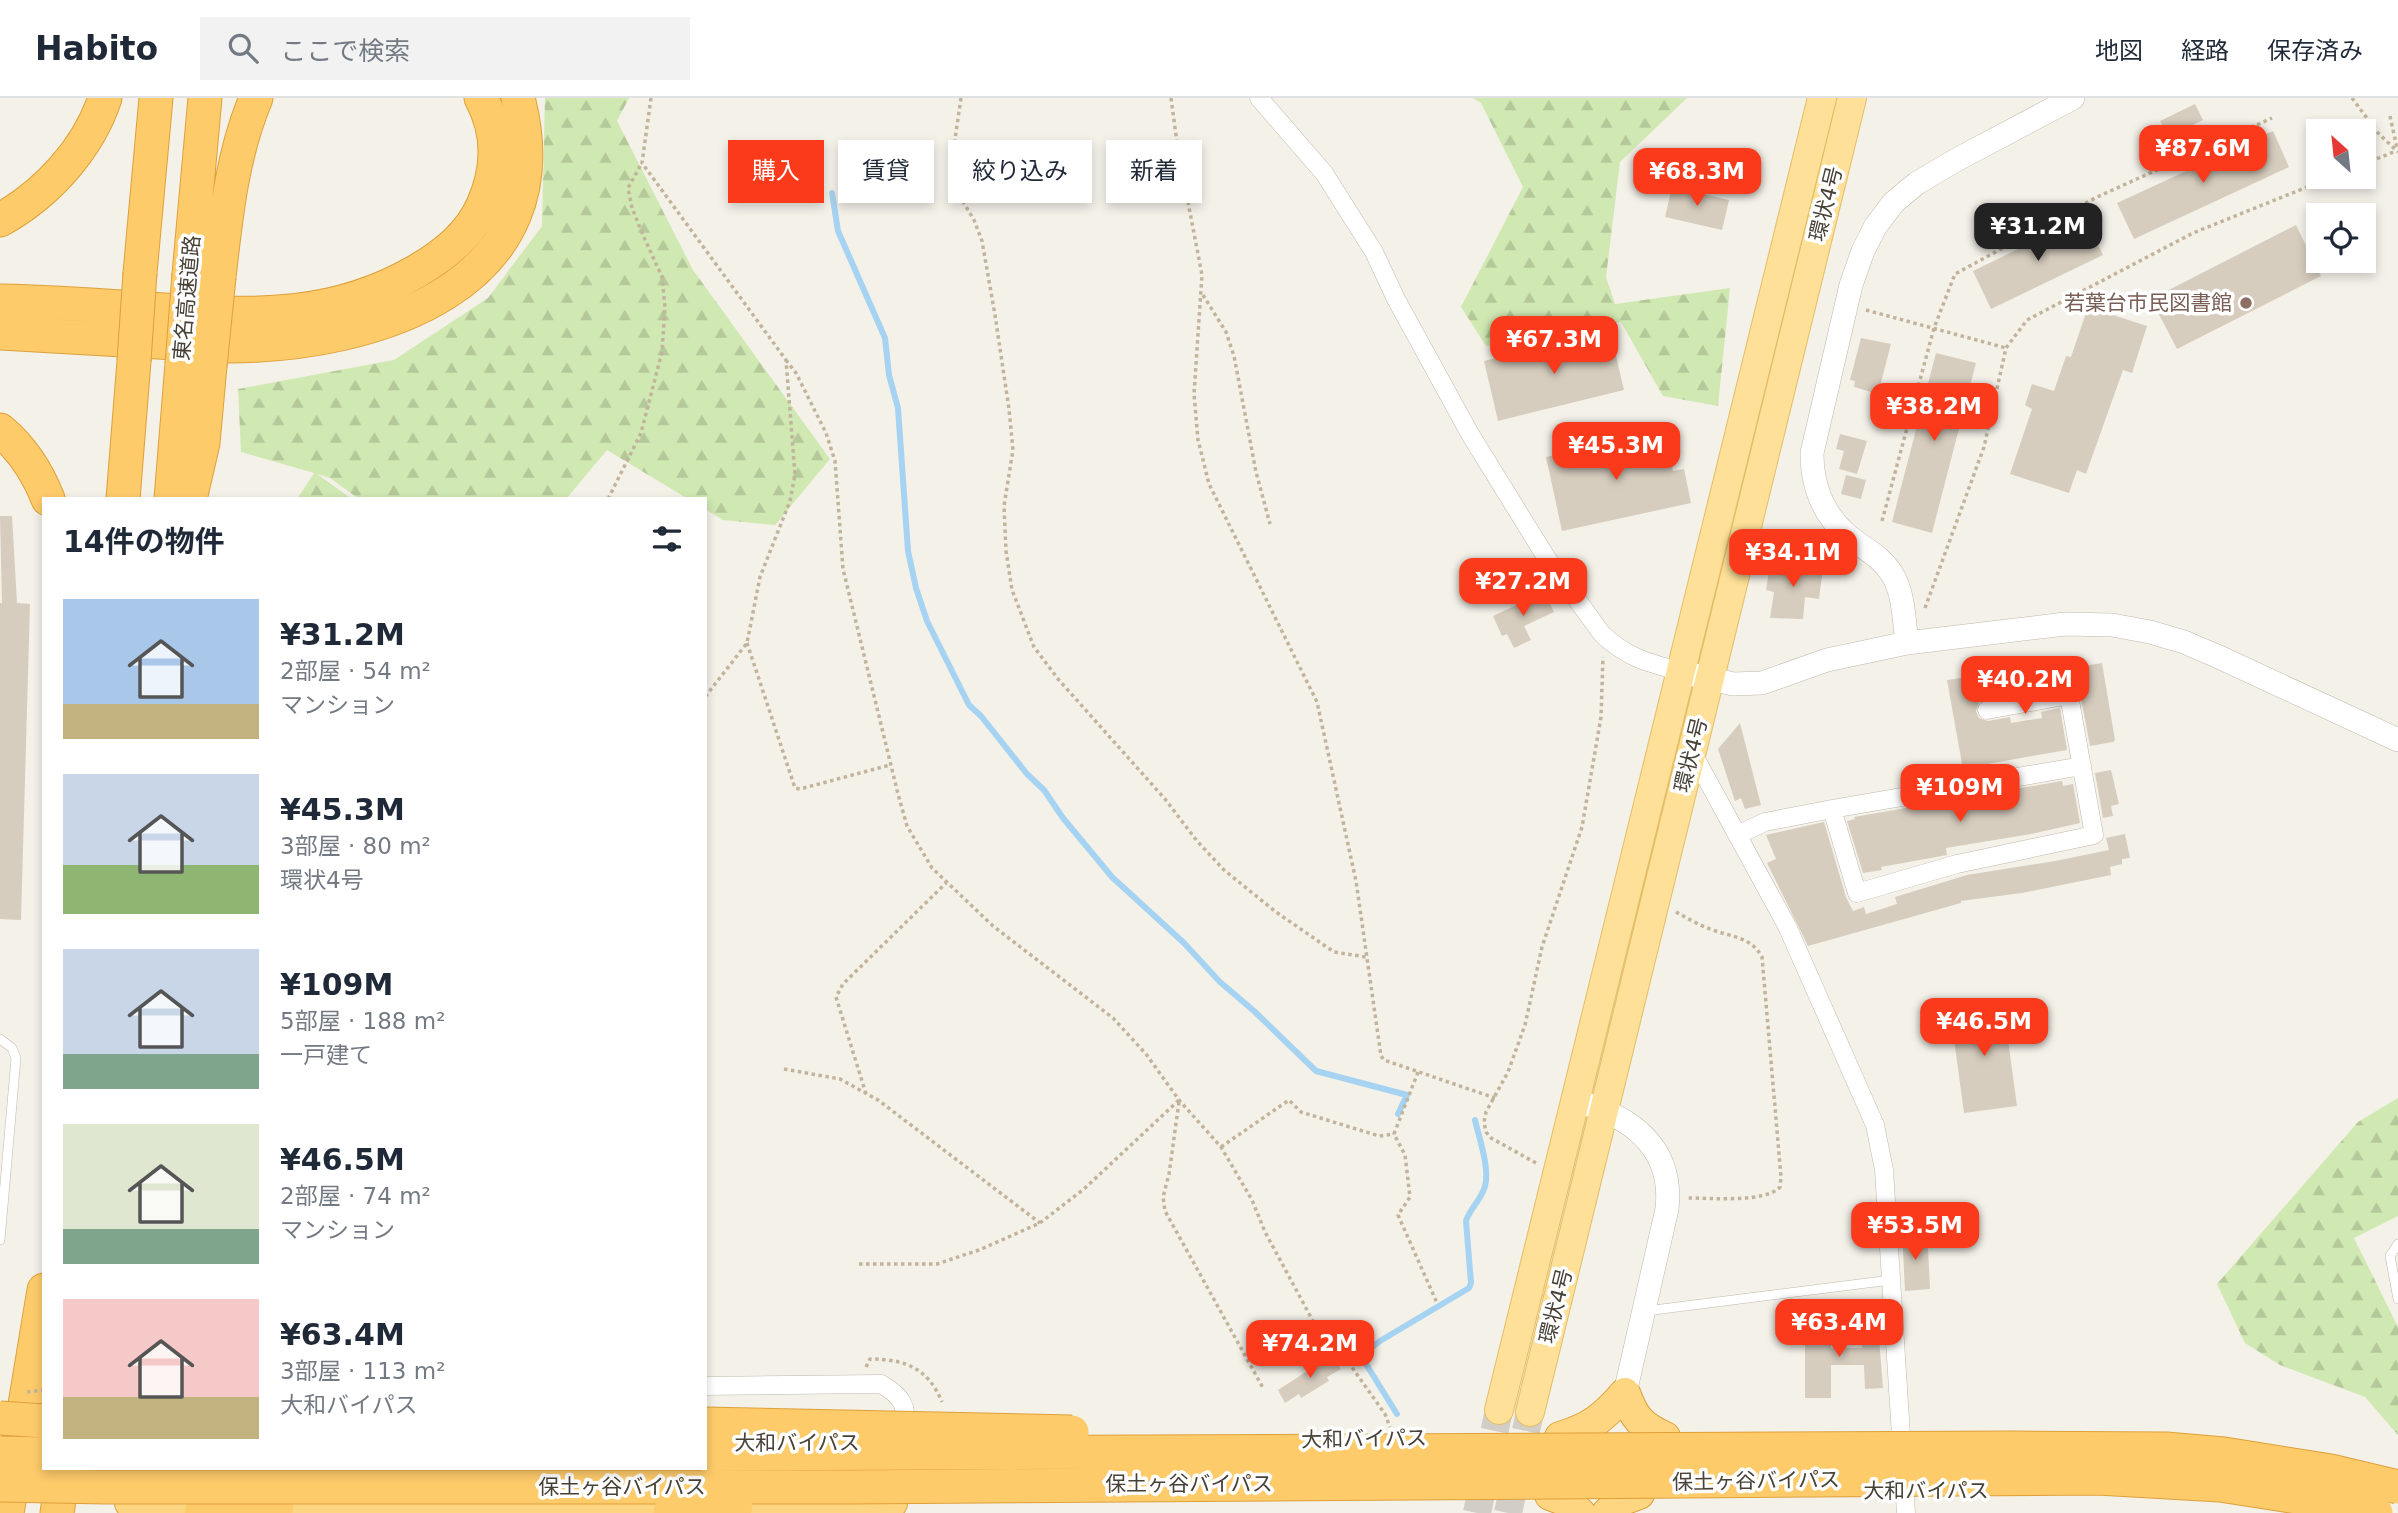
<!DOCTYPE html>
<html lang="ja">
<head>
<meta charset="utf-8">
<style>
	body { margin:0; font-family:"DejaVu Sans","Noto Sans JP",sans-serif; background:#f2f2f3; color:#1f2937; height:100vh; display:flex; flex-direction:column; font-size:26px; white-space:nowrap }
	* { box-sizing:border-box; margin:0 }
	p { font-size:23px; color:#747a83 }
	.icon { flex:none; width:38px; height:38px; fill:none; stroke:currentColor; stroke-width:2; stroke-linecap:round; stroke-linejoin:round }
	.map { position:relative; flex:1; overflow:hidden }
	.panel { position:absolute; left:42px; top:399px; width:665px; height:973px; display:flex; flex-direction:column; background:#fff; border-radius:0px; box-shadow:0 4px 10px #0003 }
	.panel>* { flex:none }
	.top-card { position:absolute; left:728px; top:42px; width:665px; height:63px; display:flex; gap:14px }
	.needle { width:46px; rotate:333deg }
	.buttons { position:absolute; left:2306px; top:21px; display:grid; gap:14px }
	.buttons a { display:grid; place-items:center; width:70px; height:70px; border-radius:0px; background:#fff; box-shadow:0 4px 10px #0003; font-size:35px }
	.price { position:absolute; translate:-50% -60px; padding:0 16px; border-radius:14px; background:#fa3a1b; color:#fff; font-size:23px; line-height:46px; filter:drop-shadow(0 2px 4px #0008) }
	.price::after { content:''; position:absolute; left:50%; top:42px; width:21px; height:16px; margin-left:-10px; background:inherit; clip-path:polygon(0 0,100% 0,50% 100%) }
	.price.current { background:#222; color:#fff }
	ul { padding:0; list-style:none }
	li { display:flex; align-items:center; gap:21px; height:175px; padding:0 21px }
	li span { display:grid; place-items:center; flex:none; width:196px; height:140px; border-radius:0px; color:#555 }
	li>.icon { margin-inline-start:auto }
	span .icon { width:84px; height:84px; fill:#fffc; stroke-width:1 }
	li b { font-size:30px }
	h2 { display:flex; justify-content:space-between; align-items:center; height:84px; padding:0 21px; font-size:30px }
	.chip { padding:0 24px; border-radius:0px; background:#fff; box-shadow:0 4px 10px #0003; font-size:24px; line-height:63px }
	.chip.current { background:#fa3a1b; color:#fff }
	header { display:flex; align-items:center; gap:42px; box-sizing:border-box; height:98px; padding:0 35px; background:#fff; border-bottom:2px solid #e0e1e3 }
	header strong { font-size:33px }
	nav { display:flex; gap:38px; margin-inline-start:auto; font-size:24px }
	.search { width:490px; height:63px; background:#f2f2f3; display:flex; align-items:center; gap:18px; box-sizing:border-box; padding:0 24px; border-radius:0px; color:#747a83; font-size:26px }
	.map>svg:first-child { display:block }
	.forest { fill:url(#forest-firs) }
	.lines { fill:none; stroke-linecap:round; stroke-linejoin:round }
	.stream { stroke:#a6d3f1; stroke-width:6 }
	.building { fill:#d6cdbe }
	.primary-tunnel { stroke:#d2cec5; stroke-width:28; stroke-dasharray:28 14; stroke-linecap:butt }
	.service-casing { stroke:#c0b9ab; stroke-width:10 }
	.minor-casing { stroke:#c0b9ab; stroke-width:19 }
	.tertiary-casing { stroke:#c0b9ab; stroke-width:24 }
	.primary-casing { stroke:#e4bd67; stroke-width:30 }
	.trunk-casing { stroke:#dea03a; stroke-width:32 }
	.motorway-casing { stroke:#dea03a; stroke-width:35 }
	.path { stroke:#c2b49c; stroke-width:3.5; stroke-dasharray:3.5 3.5; stroke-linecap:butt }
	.service { stroke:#fff; stroke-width:9 }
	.minor { stroke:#fff; stroke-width:18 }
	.tertiary { stroke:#fff; stroke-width:23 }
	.primary { stroke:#fee098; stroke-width:28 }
	.trunk { stroke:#fed682; stroke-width:30 }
	.motorway { stroke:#fecb6b; stroke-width:33 }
	.motorway-bridge-casing { stroke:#dea03a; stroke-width:35; stroke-linecap:butt }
	.path-bridge { stroke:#c2b49c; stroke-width:3.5; stroke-dasharray:3.5 3.5; stroke-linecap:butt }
	.motorway-bridge { stroke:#fecb6b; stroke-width:33 }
	.education-dot { fill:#8d6e63; stroke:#fff; stroke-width:2.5 }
	.labels { text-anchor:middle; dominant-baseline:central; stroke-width:7; stroke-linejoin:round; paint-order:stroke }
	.street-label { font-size:21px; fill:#484137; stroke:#fff }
	.education-label { font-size:21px; fill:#785e54; stroke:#fff; text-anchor:end }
</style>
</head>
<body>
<header>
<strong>Habito</strong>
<div class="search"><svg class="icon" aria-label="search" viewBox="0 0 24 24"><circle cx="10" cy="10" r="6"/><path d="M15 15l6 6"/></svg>ここで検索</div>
<nav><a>地図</a><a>経路</a><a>保存済み</a></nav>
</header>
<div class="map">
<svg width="2398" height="1415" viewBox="0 0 2398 1415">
	<defs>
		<pattern id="forest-firs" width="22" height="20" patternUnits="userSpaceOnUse" patternTransform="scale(1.75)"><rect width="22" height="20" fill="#d0e8b2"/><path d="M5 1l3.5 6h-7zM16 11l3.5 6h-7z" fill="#b4c89a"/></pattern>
	</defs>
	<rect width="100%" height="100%" fill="#f4f1e9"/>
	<path class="forest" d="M545,0H629L617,23L693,172L830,361L775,427L723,422L705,411V401H688L607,352L566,401H359L330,380L317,376L352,401H297L314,375L241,354L238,291L394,262L488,200L542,128Z
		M1473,0H1687L1620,64L1606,179L1615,206L1730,190L1718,308L1663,298L1621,224L1486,248L1461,209L1523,89L1481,5Z
		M2398,1000V1118L2354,1140L2398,1229V1337L2365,1299L2280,1267L2245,1245L2217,1186L2358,1024Z"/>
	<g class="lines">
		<path class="stream" d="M832,95L838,133L885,240L889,277L898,310L908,453L916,490L927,523L969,607L981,618L1027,676L1044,692L1063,720L1112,779L1184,845L1220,884L1254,913L1316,973L1407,997L1398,1016
			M1397,1316L1361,1258L1380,1243L1469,1190L1471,1185L1466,1123C1470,1110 1482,1101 1485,1088C1490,1070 1479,1040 1475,1022"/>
	</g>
	<path class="building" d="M2195,6L2203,22L2168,39L2160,23Z
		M2273,33L2289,69L2134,141L2117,105Z
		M1672,89L1729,102L1722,132L1665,119Z
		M2084,119L2103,157L1991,211L1973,173Z
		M2296,127L2321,178L2177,251L2151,201Z
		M2088,209L2147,228L2132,275L2123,272L2086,376L2077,372L2069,395L2010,376L2032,311L2025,307L2032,286L2054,293L2066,258L2071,259Z
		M1610,232L1624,292L1498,323L1484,263Z
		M1861,240L1891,246L1878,296L1854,289L1855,283L1850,282Z
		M1936,255L1976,265L1932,435L1892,424Z
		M1664,334L1673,373L1684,371L1691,405L1562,433L1546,359Z
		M1840,336L1867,343L1857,376L1839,371L1844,353L1836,351Z
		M1846,377L1866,382L1861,401L1841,396Z
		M0,418H12L17,505L30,506L21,822L0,821V505H2Z
		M1777,466L1823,470L1819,501L1805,499L1803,521L1770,520L1774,494L1766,492L1769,473Z
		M1544,494L1554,514L1524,528L1531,542L1514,550L1507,536L1502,538L1493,518Z
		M2102,565L2115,642L2113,644L2090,648L2080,595L2073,587L2005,595V597L1979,604L1976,613L1979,620L1988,623L2010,619L2011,625L2042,620L2041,614L2060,610L2067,652L1981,667L1983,674L1964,677L1947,582L1998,575L1999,580L2037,573V576Z
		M1740,625L1761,707L1745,711L1741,700L1735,703L1718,651Z
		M2111,672L2119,706L2111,708L2113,718L2103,720L2095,675Z
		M2062,683L2063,688L2073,686L2080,725L2031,736L1946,750L1947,757L1881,769L1882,772L1863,775L1847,723L1855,721L1854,719Z
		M1824,724L1846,799L1853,813L1864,809L1866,816L1897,806L1895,799L1967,777L2055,763L2109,752L2106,740L2125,736L2130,760L2122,761V766L2110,769L2111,777L2022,795L1961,803V805L1808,848L1767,765L1776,761L1766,737Z
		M2003,905L2017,1008L1964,1015L1950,912Z
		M1902,1132H1918L1919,1150L1928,1149L1930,1191L1905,1193Z
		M1805,1226H1831V1250H1862L1861,1230L1878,1228L1883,1290L1865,1291L1864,1267H1831V1300H1805Z
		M1332,1257L1341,1271L1327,1279L1329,1283L1301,1300L1299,1296L1285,1305L1278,1292Z"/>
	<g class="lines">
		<path class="primary-tunnel" d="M1477,1415L1499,1312
			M1508,1415L1530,1314"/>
		<g class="service-casing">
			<path id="service" d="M0,941L12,950L16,960L0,1142
				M2398,1146L2390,1158L2398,1201
				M1646,1213L1891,1182"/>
		</g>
		<g class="minor-casing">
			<path id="minor" d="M1259,0L1324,75L1374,154L1396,201L1470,336L1546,459L1602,536C1627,560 1649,565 1682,574
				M1692,654L1787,828L1875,1027L1884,1072L1906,1415
				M1832,711L1857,795L1957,766L2094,737L2069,597L1987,612
				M1737,737L1765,724L1832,711L2082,668
				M705,1288L881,1286C907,1301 905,1309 907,1337"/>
		</g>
		<g class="tertiary-casing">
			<path id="tertiary" d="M1907,545C1904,523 1904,495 1892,476C1881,458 1863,450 1847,437C1822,415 1812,387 1812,355L1851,187L1863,153L1875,129L1893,105L1917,85L1958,61L2073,0
				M1682,574L1733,586L1762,585L1827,562L1907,545L2065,526L2112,527L2150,534L2184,544L2219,559L2398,642
				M1576,1003C1631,1018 1674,1049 1667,1111L1625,1295"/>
		</g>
		<g class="primary-casing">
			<path id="primary" d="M1499,1312L1822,0
				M1530,1314L1852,0"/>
		</g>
		<g class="trunk-casing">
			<path id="trunk" d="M1560,1339C1591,1330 1604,1319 1625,1295C1634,1320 1641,1328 1665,1339
				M1550,1397L1566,1403L1580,1415
				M130,1405L545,1410L892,1405
				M1607,1415L1620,1403L1639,1396"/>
		</g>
		<g class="motorway-casing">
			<path id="motorway" d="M0,122C47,96 88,51 105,0
				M140,175L156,0
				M189,176L205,0
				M219,179C226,118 232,57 256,0
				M0,203C55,204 110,208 164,212C256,218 334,221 417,173C444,157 470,137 483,107C499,71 500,35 481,0
				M0,235L228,248C376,248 567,187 518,0
				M0,332C23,351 37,373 48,401
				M123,401L134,263
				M171,401L182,266
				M190,401L203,345L210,268
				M7,1415L44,1192
				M57,1415L64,1370
				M201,1415L277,1408"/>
		</g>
		<path class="path" d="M651,0L642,65L786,262L795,377L790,403L760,479L747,545L705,599
			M961,0L955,41V75L959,97L974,122L982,143L995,217L1009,311L1013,352L1004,408L1006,453L1012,492L1034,549L1058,581L1165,701L1197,743L1224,772L1276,814L1334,854L1366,859
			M1171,0L1178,52L1202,177L1194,296L1198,342L1209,386L1317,604L1356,783L1381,958L1384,962L1495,1000
			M2352,0L2378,35L2398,54
			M2390,18L2397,50
			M2364,66L2396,53
			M1203,197L1226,234L1234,258L1256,374L1270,426
			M1866,212L2006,250
			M786,262L796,275L826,335L835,363L843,471L898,696L907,728L932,770L993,828L1113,920L1146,956L1179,1002L1221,1049L1252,1102L1265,1134L1314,1225L1339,1251L1385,1316L1390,1329
			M608,401L641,335L662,254L665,209L662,179L643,137L632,110L628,90L642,65
			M1882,423L1934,230L1955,176L2097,99L2272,20
			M1925,510L1984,349L2006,250L2027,222L2193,135L2332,79
			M747,545L795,690L800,691L890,667
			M1676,814C1687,820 1699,827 1710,831C1730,839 1751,838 1762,859L1781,1079L1780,1089C1766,1105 1711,1100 1688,1100
			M784,971L840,981L878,1002L1040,1125
			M1418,974L1394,1036L1405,1057L1410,1099L1398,1117L1437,1205
			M866,996L836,899L843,886L946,785
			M1179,1004L1169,1076L1163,1099L1165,1113L1263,1290
			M1221,1049L1289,1002L1301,1014L1379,1038L1394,1036
			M1536,1065L1491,1040L1486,1034L1484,1024L1486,1014L1508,974L1525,927L1542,849L1582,729L1601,619L1603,559
			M859,1166H937L979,1152L1040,1125L1084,1091L1179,1002
			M866,1269L870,1261C905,1261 928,1270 942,1304"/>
		<use href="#service" class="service"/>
		<use href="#minor" class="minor"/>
		<use href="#tertiary" class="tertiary"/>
		<use href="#primary" class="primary"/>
		<use href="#trunk" class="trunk"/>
		<use href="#motorway" class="motorway"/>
		<g class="motorway-bridge-casing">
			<path id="motorway-bridge" d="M134,263L140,175
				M182,266L189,176
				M210,268L219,179
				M0,1320L44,1323
				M705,1326L1072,1334
				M0,1355L44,1356
				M705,1356L2012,1350L2166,1351L2224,1356L2331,1373L2398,1389
				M0,1387L105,1389H851L2098,1380L2220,1387L2323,1403L2376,1415
				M670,1415L736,1408"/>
		</g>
		<path class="path-bridge" d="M27,1294L44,1292"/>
		<use href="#motorway-bridge" class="motorway-bridge"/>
	</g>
	<circle class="education-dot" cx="2246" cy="205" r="7"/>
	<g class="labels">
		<g class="street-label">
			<text transform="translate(1826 106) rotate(-76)">環状4号</text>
			<text transform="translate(187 200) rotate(-85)">東名高速道路</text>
			<text transform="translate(1691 657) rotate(-76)">環状4号</text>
			<text transform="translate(1556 1208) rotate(-76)">環状4号</text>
			<text transform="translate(1364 1341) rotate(-1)">大和バイパス</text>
			<text x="797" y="1345">大和バイパス</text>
			<text transform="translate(1756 1383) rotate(-1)">保土ヶ谷バイパス</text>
			<text x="1189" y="1386">保土ヶ谷バイパス</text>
			<text x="622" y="1389">保土ヶ谷バイパス</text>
			<text x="1926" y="1393">大和バイパス</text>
		</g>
		<g class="education-label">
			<text x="2232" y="205">若葉台市民図書館</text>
		</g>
	</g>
</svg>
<div class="buttons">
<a><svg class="needle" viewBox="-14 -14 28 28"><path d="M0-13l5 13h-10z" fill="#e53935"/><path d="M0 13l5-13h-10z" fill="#747a83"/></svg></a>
<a><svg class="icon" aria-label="locate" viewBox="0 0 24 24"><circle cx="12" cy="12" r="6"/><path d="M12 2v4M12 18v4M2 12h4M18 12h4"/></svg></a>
</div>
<b class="price" style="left:2203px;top:87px">¥87.6M</b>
<b class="price" style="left:1697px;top:110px">¥68.3M</b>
<b class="price current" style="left:2038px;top:165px">¥31.2M</b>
<b class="price" style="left:1554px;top:278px">¥67.3M</b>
<b class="price" style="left:1934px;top:345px">¥38.2M</b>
<b class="price" style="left:1616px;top:384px">¥45.3M</b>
<b class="price" style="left:1793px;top:491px">¥34.1M</b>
<b class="price" style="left:1523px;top:520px">¥27.2M</b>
<b class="price" style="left:2025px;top:618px">¥40.2M</b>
<b class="price" style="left:1960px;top:726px">¥109M</b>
<b class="price" style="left:1984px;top:960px">¥46.5M</b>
<b class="price" style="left:1915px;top:1164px">¥53.5M</b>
<b class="price" style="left:1839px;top:1261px">¥63.4M</b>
<b class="price" style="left:1310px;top:1282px">¥74.2M</b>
<div class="top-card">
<a class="chip current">購入</a>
<a class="chip">賃貸</a>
<a class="chip">絞り込み</a>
<a class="chip">新着</a>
</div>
<section class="panel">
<h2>14件の物件<svg class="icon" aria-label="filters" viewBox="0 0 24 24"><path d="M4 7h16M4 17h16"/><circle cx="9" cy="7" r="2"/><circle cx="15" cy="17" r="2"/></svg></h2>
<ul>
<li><span style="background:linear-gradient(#a9c7e8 75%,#c2b280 0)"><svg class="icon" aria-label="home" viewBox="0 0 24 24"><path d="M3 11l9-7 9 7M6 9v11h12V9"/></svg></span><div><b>¥31.2M</b><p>2部屋 · 54 m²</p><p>マンション</p></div></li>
<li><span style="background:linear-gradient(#c9d6e8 65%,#8fb573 0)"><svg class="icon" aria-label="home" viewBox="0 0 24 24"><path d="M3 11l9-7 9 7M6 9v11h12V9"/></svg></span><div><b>¥45.3M</b><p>3部屋 · 80 m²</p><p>環状4号</p></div></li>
<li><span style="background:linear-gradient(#c9d6e8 75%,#7fa58c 0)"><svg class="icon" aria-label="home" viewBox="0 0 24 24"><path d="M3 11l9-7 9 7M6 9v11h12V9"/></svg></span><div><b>¥109M</b><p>5部屋 · 188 m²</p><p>一戸建て</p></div></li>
<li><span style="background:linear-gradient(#dfe7d0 75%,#7fa58c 0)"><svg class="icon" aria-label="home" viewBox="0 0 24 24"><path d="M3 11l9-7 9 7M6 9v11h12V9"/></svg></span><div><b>¥46.5M</b><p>2部屋 · 74 m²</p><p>マンション</p></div></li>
<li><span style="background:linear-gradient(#f6c9c9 70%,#c2b280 0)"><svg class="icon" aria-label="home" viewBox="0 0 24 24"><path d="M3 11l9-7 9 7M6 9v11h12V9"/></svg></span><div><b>¥63.4M</b><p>3部屋 · 113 m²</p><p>大和バイパス</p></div></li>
</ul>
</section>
</div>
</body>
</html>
